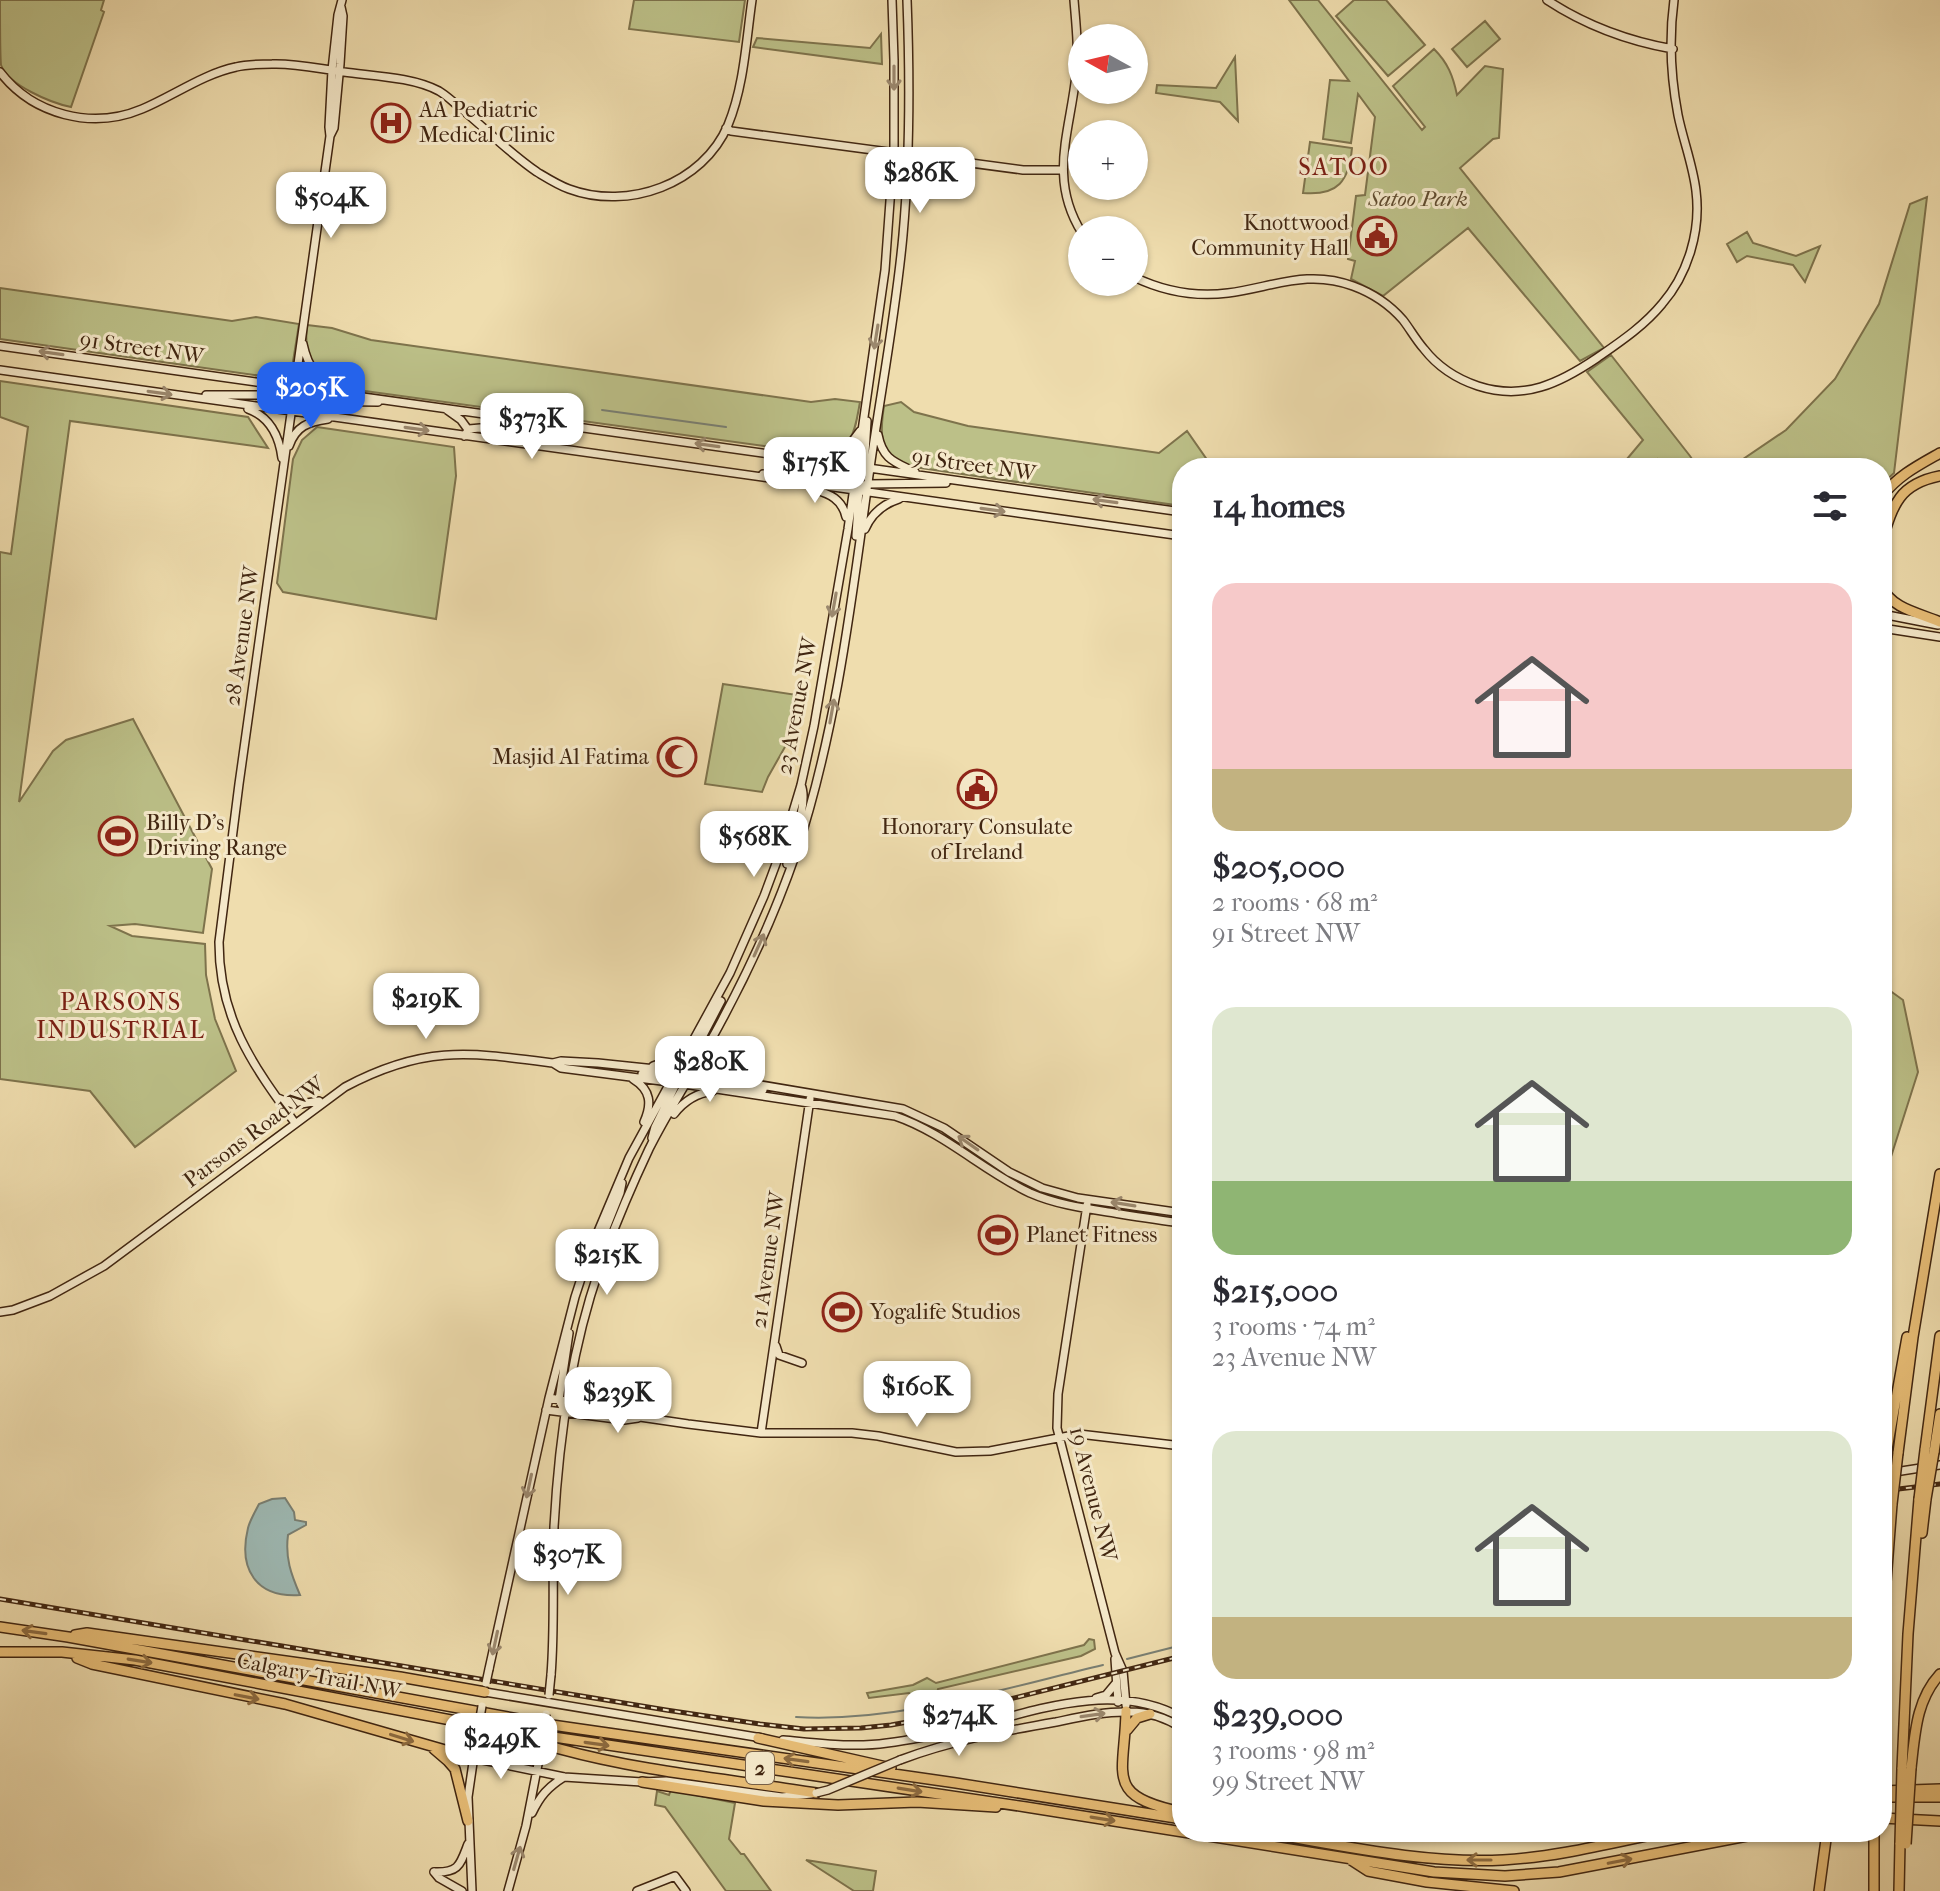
<!DOCTYPE html>
<html lang="en">
<head>
<meta charset="utf-8">
<style>
	body { margin:0; font-family:"IM FELL French Canon",serif; background:#f2f2f3; color:#2b2b33; height:100vh; display:flex; flex-direction:column; font-size:30px; white-space:nowrap }
	* { box-sizing:border-box; margin:0 }
	p { font-size:26px; color:#7c7c81 }
	.icon { flex:none; width:44px; height:44px; fill:none; stroke:currentColor; stroke-width:2; stroke-linecap:round; stroke-linejoin:round }
	.map { position:relative; flex:1; overflow:hidden }
	.side { position:absolute; left:1172px; top:458px; width:720px; height:1384px; display:flex; flex-direction:column; background:#fff; border-radius:32px; box-shadow:0 2px 6px #0004 }
	.side>* { flex:none }
	.needle { width:52px; rotate:278deg }
	.buttons { position:absolute; left:1068px; top:24px; display:grid; gap:16px }
	.buttons a { display:grid; place-items:center; width:80px; height:80px; border-radius:50%; background:#fff; box-shadow:0 2px 6px #0004; font-size:40px }
	.price { position:absolute; translate:-50% -68px; padding:0 18px; border-radius:16px; background:#fff; color:#222; font-size:26px; line-height:52px; filter:drop-shadow(0 2px 4px #0008) }
	.price::after { content:''; position:absolute; left:50%; top:48px; width:24px; height:18px; margin-left:-12px; background:inherit; clip-path:polygon(0 0,100% 0,50% 100%) }
	.price.selected { background:#2563eb; color:#fff }
	ul { padding:0; list-style:none }
	li { display:grid; align-content:center; gap:16px; height:424px; padding:0 40px }
	li span { display:grid; place-items:center; height:248px; border-radius:24px; color:#555 }
	li>.icon { margin-inline-start:auto }
	span .icon { width:144px; height:144px; fill:#fffc; stroke-width:1 }
	li b { font-size:34px }
	h2 { display:flex; justify-content:space-between; align-items:center; height:96px; padding:0 40px; font-size:34px }
	.map>svg:first-child { display:block }
	.green { fill:#bcc088; stroke:#7e734c; stroke-width:2 }
	.water { fill:#9ebab5; stroke:#797f73; stroke-width:2 }
	.lines { fill:none; stroke-linecap:round; stroke-linejoin:round }
	.stream { stroke:#797f73; stroke-width:2 }
	.secondary-casing { stroke:#412611; stroke-width:10 }
	.highway-casing { stroke:#412611; stroke-width:12 }
	.secondary { stroke:#f5e9ca; stroke-width:7 }
	.highway { stroke:#e8be77; stroke-width:9 }
	.rail-casing { stroke:#412611; stroke-width:5 }
	.rail { stroke:#f5e9ca; stroke-width:2; stroke-dasharray:6; stroke-linecap:butt }
	.secondary-bridge-casing { stroke:#412611; stroke-width:10; stroke-linecap:butt }
	.highway-bridge-casing { stroke:#412611; stroke-width:12; stroke-linecap:butt }
	.secondary-bridge { stroke:#f5e9ca; stroke-width:7 }
	.highway-bridge { stroke:#e8be77; stroke-width:9 }
	.oneway { stroke:#9b886e }
	.oneway2 { stroke:#8c6a3f }
	.labels { text-anchor:middle; dominant-baseline:central; stroke-width:6; stroke-linejoin:round; paint-order:stroke }
	.shield { fill:#f5e9ca; stroke:#776048; stroke-width:2 }
	.shield-label { font-size:20px; font-weight:bold; fill:#412611 }
	.poi-label { font-size:22px; fill:#412611; stroke:#f5e9ca; text-anchor:start }
	.park-label { font-size:22px; font-style:italic; fill:#604c2f; stroke:#f5e9ca }
	.street-label { font-size:22px; fill:#412611; stroke:#f5e9ca }
	.neighbourhood-label { font-size:24px; letter-spacing:2px; fill:#7a1f14; stroke:#f5e9ca }
</style>
</head>
<body>
<div class="map">
<svg width="1940" height="1891" viewBox="0 0 1940 1891">
	<rect width="100%" height="100%" fill="#efddae"/>
	<filter id="stains"><feTurbulence type="fractalNoise" baseFrequency=".0025" numOctaves="4"/><feColorMatrix values="0 0 0 0 .2 0 0 0 0 .09 0 0 0 0 .02 0 0 0 .5 -.17"/></filter>
	<radialGradient id="worn" r=".72"><stop offset=".6" stop-color="#630" stop-opacity="0"/><stop offset="1" stop-color="#630" stop-opacity=".3"/></radialGradient>
	<path class="green" d="M0,0H104L101,10L104,12L71,107C51,103 8,85 1,65C0,55 0,13 0,0Z
		M634,0H745L739,42L629,29Z
		M1289,0H1318L1422,130L1425,127L1393,86L1434,49C1448,63 1453,76 1457,95L1485,66L1503,69L1499,138L1493,139L1460,168L1604,348L1580,361L1468,228L1383,296L1351,279L1355,261L1348,259L1356,196L1365,195L1375,117L1358,94L1351,143L1323,139L1330,80L1349,81Z
		M1354,0H1386L1425,45L1388,76L1336,16Z
		M1485,21L1500,39L1467,67L1452,49Z
		M881,34L882,64L753,47L757,38L870,48Z
		M1235,57L1238,121L1220,102L1156,93L1157,85L1216,88Z
		M1310,142L1352,148C1349,181 1338,196 1303,193Z
		M1927,197L1894,473L1882,484V468H1730L1786,430L1835,379L1879,304L1910,204Z
		M1747,232L1753,243L1796,256L1820,246L1805,282L1793,265L1747,256L1737,262L1727,244Z
		M0,288L232,321L256,317L299,324L292,368C286,380 273,377 262,376L0,339Z
		M307,325L332,328L371,340L811,402L835,399L860,402C855,429 854,451 822,454L365,391C323,384 302,371 307,325Z
		M1611,355L1690,456L1698,468H1660L1657,459L1649,461L1627,459L1643,440L1587,372Z
		M0,381L248,417L268,448L70,421L19,802L53,751L66,740L133,719L212,869L203,933L135,924L110,926L132,936L205,944L206,975L215,1019L236,1071L135,1147L90,1091L0,1079V552L11,554L28,427L0,417Z
		M901,402L914,412L968,426L1159,453L1187,431L1208,461L1255,468H1182V506L914,467C879,457 879,438 884,406Z
		M317,427L454,447L456,476L436,619L283,592L277,583L293,459L302,440Z
		M723,684L797,695L790,738L768,777L762,792L705,784Z
		M1882,985L1903,1000L1918,1072L1882,1185Z
		M1089,1639L1094,1640L1095,1649L1081,1656L938,1689L935,1704L923,1706L909,1693L869,1698L867,1693L913,1685L927,1678L936,1683L1084,1645Z
		M671,1790L735,1803L729,1839L741,1854H744L771,1891H726L665,1807L655,1805L657,1791L669,1795Z
		M806,1860L876,1871L873,1891H854Z"/>
	<path class="water" d="M285,1498L294,1512L295,1520L306,1522V1525L288,1535C285,1558 291,1574 300,1595C256,1598 238,1569 248,1528C250,1520 255,1512 259,1504L272,1499Z"/>
	<g class="lines">
		<path class="stream" d="M602,410L726,427
			M1127,1659L1182,1645
			M796,1717C896,1723 1005,1688 1103,1665"/>
		<g class="secondary-casing">
			<path id="secondary" d="M1074,0C1076,25 1079,50 1076,75C1070,132 1048,179 1082,233
				M1547,0C1585,25 1628,41 1673,49
				M0,72C33,115 92,130 142,109C173,96 203,74 236,67C247,64 260,64 272,64C296,63 320,69 344,72C373,76 413,77 439,91C446,95 452,101 458,106C484,127 509,153 537,172C547,178 558,185 569,189C628,211 703,184 728,125C744,86 746,42 752,0
				M726,128L731,131L1023,170H1062
				M330,136L329,127L332,70L338,15L342,0
				M1134,277C1163,291 1196,297 1228,293C1273,287 1308,269 1353,286C1372,293 1390,305 1403,320C1410,329 1416,340 1424,349C1438,367 1457,379 1478,386C1524,401 1560,383 1597,358C1620,342 1644,326 1662,304C1688,274 1701,231 1696,191C1693,165 1683,140 1678,115C1671,78 1669,37 1674,0
				M303,344C308,368 318,381 341,389
				M0,346C394,401 788,456 1182,512
				M0,370L1182,536
				M206,395H285L294,387
				M293,408L297,403L302,401L378,402
				M248,409C270,417 279,435 282,458
				M447,410L461,420L469,431
				M878,435C883,460 895,462 915,472
				M464,436L469,429L480,428L562,429
				M289,446C296,426 308,422 328,419
				M820,459L845,451L860,431
				M864,469L867,421
				M763,474C793,474 846,486 870,469
				M813,489C830,494 842,499 846,517
				M853,491L859,486L869,484L946,483
				M865,529C872,513 883,504 899,499
				M856,536L859,488
				M1882,614L1938,625
				M1882,628L1940,637
				M787,864C792,844 809,802 801,785
				M712,1042C708,1060 721,1070 736,1078
				M553,1063L561,1061L598,1063L684,1072L903,1109L944,1128L1009,1172L1042,1188L1078,1198L1182,1213
				M653,1066L670,1060L688,1043
				M642,1074L678,1077
				M684,1076L686,1068L721,1001
				M633,1079C651,1090 652,1104 644,1122
				M684,1079L763,1090
				M278,1098L295,1105L319,1101
				M674,1114C684,1101 697,1093 713,1091
				M295,1123C252,1064 219,1018 219,942L239,784L330,136L334,128L340,64L343,16L341,7
				M652,1138L655,1127L678,1080
				M1087,1205L1058,1394L1057,1428L1115,1653L1123,1671L1126,1705
				M603,1258L598,1254V1248L620,1193L622,1183
				M0,1312L13,1310L50,1296L104,1266L345,1087C424,1045 468,1052 553,1063L561,1068L677,1083L895,1116C945,1133 983,1171 1030,1193C1055,1204 1082,1208 1108,1212C1133,1216 1157,1220 1182,1223
				M776,1346L779,1355L802,1363
				M549,1398L626,1411L640,1417L688,1424L761,1433H852L878,1436L956,1452L990,1451L1079,1434L1182,1446
				M546,1410L624,1420L638,1418
				M565,1412L559,1400L569,1333
				M761,1433L810,1099
				M1882,1474L1940,1465
				M1115,1659L1118,1702
				M489,1669L549,1398L575,1297L591,1248L629,1158L730,973L764,896L783,845L801,785L814,726L848,529L885,270L894,146V60L892,0
				M551,1675C555,1626 552,1576 554,1527C559,1434 572,1340 605,1253C618,1218 633,1183 649,1149C671,1105 699,1064 722,1020C751,966 776,911 796,853C837,729 852,597 870,468C881,390 896,313 903,235C910,157 910,78 907,0
				M485,1692L762,1738
				M1096,1698L1106,1695L1116,1683
				M783,1740C817,1743 853,1748 887,1743C922,1739 956,1730 990,1722C1051,1705 1122,1684 1182,1718
				M473,1758L564,1777L642,1782L666,1781L782,1797L811,1794
				M900,1760C950,1741 1004,1731 1056,1722C1080,1717 1106,1711 1130,1712C1149,1712 1166,1718 1182,1728
				M532,1813C540,1796 548,1787 564,1777
				M434,1872C459,1873 460,1865 468,1844
				M434,1872L439,1878L462,1891
				M472,1891L468,1797L476,1742
				M508,1891L526,1826L540,1754
				M637,1891L675,1876L686,1891"/>
		</g>
		<g class="highway-casing">
			<path id="highway" d="M1882,496C1899,475 1917,466 1940,453
				M1882,541C1893,505 1899,484 1940,476
				M1882,587C1892,609 1919,613 1940,622
				M1925,1450L1940,1336
				M1934,1452L1940,1414
				M1898,1453L1913,1337L1940,1174
				M1886,1455L1907,1337
				M1922,1533L1926,1499
				M0,1627L68,1637L552,1725L956,1783L1182,1819
				M1882,1633L1892,1504
				M75,1635L87,1633L400,1677L485,1692
				M0,1652H62L135,1660L493,1728L1026,1807L1434,1872L1505,1876L1559,1872L1768,1832
				M77,1658L92,1664L285,1704L473,1758
				M1126,1711C1125,1775 1103,1796 1182,1812
				M1127,1730L1137,1718L1150,1714
				M507,1734C524,1742 542,1744 560,1749C644,1772 730,1779 816,1793
				M758,1738L891,1768
				M434,1749L448,1761L455,1769L468,1821
				M1911,1768C1915,1734 1916,1700 1940,1674
				M1902,1769L1908,1634L1919,1499
				M642,1782L764,1801L838,1805L917,1802L996,1807
				M1882,1791L1940,1789
				M1882,1797H1940
				M1882,1818L1940,1821
				M1261,1832C1340,1845 1422,1864 1503,1860C1557,1857 1611,1843 1665,1832
				M1611,1837L1631,1832
				M1351,1860L1368,1871L1427,1882L1514,1891
				M1819,1891L1827,1832
				M1874,1891V1832
				M1899,1891L1900,1843"/>
		</g>
		<use href="#secondary" class="secondary"/>
		<use href="#highway" class="highway"/>
		<g class="rail-casing">
			<path id="rail" d="M1882,1491L1940,1484
				M0,1599L666,1710L760,1724L804,1729L861,1728L891,1725L946,1715L1182,1656"/>
		</g>
		<use href="#rail" class="rail"/>
		<g class="secondary-bridge-casing">
			<path id="secondary-bridge" d="M486,1683L489,1669
				M549,1695L551,1675
				M476,1742L482,1706
				M540,1754L546,1714
				M816,1793L828,1790L900,1760"/>
		</g>
		<g class="highway-bridge-casing">
			<path id="highway-bridge" d="M1882,1482L1886,1455
				M1919,1499L1925,1450
				M1926,1499L1934,1452
				M1892,1504L1898,1453
				M1900,1843L1902,1769
				M1906,1844L1911,1768"/>
		</g>
		<use href="#secondary-bridge" class="secondary-bridge"/>
		<use href="#highway-bridge" class="highway-bridge"/>
	</g>
	<defs><path id="oneway-shaft" d="M-6 0H5M1.5-3L5.5 0L1.5 3" fill="none" stroke-width="1.6" stroke-linecap="round" stroke-linejoin="round" transform="scale(2)"/></defs>
	<g class="oneway">
		<use href="#oneway-shaft" transform="translate(894 78) rotate(90)"/>
		<use href="#oneway-shaft" transform="translate(876 337) rotate(99)"/>
		<use href="#oneway-shaft" transform="translate(51 353) rotate(-172)"/>
		<use href="#oneway-shaft" transform="translate(160 393) rotate(8)"/>
		<use href="#oneway-shaft" transform="translate(417 429) rotate(8)"/>
		<use href="#oneway-shaft" transform="translate(707 445) rotate(-172)"/>
		<use href="#oneway-shaft" transform="translate(1105 501) rotate(-172)"/>
		<use href="#oneway-shaft" transform="translate(993 510) rotate(8)"/>
		<use href="#oneway-shaft" transform="translate(834 605) rotate(100)"/>
		<use href="#oneway-shaft" transform="translate(832 711) rotate(-80)"/>
		<use href="#oneway-shaft" transform="translate(759 945) rotate(-66)"/>
		<use href="#oneway-shaft" transform="translate(968 1143) rotate(-145)"/>
		<use href="#oneway-shaft" transform="translate(1123 1204) rotate(-171)"/>
		<use href="#oneway-shaft" transform="translate(529 1486) rotate(102)"/>
		<use href="#oneway-shaft" transform="translate(495 1643) rotate(102)"/>
		<use href="#oneway-shaft" transform="translate(1093 1715) rotate(-8)"/>
		<use href="#oneway-shaft" transform="translate(517 1858) rotate(-74)"/>
	</g>
	<g class="oneway2">
		<use href="#oneway-shaft" transform="translate(34 1632) rotate(-172)"/>
		<use href="#oneway-shaft" transform="translate(140 1661) rotate(9)"/>
		<use href="#oneway-shaft" transform="translate(247 1697) rotate(11)"/>
		<use href="#oneway-shaft" transform="translate(402 1738) rotate(17)"/>
		<use href="#oneway-shaft" transform="translate(597 1744) rotate(8)"/>
		<use href="#oneway-shaft" transform="translate(796 1760) rotate(-172)"/>
		<use href="#oneway-shaft" transform="translate(910 1790) rotate(9)"/>
		<use href="#oneway-shaft" transform="translate(1103 1819) rotate(9)"/>
		<use href="#oneway-shaft" transform="translate(1479 1860) rotate(-180)"/>
		<use href="#oneway-shaft" transform="translate(1620 1861) rotate(-11)"/>
	</g>
	<defs>
		<g id="hospital-ring" transform="scale(2)"><circle r="9.5" fill="#f5e9ca" stroke="#8f2418" stroke-width="1.5"/><path d="M-5-5h3v3.5h4V-5h3V5h-3V1.5h-4V5h-3Z" fill="#8f2418"/></g>
		<g id="civic-ring" transform="scale(2)"><circle r="9.5" fill="#f5e9ca" stroke="#8f2418" stroke-width="1.5"/><path d="M-.6-6.5H3V-4.5H.6V-3L4-1V1h2V6H-6V1h2V-1L-.6-3ZM-1.2 2.5V6h2.4V2.5Z" fill="#8f2418"/></g>
		<g id="mosque-ring" transform="scale(2)"><circle r="9.5" fill="#f5e9ca" stroke="#8f2418" stroke-width="1.5"/><path d="M3.5-4.9A6 6 0 1 0 3.5 4.9A5 5 0 1 1 3.5-4.9Z" fill="#8f2418"/></g>
		<g id="stadium-ring" transform="scale(2)"><circle r="9.5" fill="#f5e9ca" stroke="#8f2418" stroke-width="1.5"/><path d="M0-5a6.5 5 0 1 0 0 10a6.5 5 0 1 0 0-10ZM-3.5-1.8h7v3.6h-7Z" fill="#8f2418"/></g>
	</defs>
	<g fill-rule="evenodd">
		<use href="#hospital-ring" x="391" y="123"/>
		<use href="#civic-ring" x="1377" y="236"/>
		<use href="#mosque-ring" x="677" y="757"/>
		<use href="#civic-ring" x="977" y="789"/>
		<use href="#stadium-ring" x="118" y="836"/>
		<use href="#stadium-ring" x="998" y="1235"/>
		<use href="#stadium-ring" x="842" y="1312"/>
	</g>
	<g class="labels">
		<rect class="shield" x="746" y="1752" width="28" height="32" rx="6"/>
		<g class="shield-label">
			<text x="760" y="1768">2</text>
		</g>
		<g class="poi-label">
			<text x="419" y="110">AA Pediatric<tspan x="419" dy="25">Medical Clinic</tspan></text>
			<text x="1349" y="223" text-anchor="end">Knottwood<tspan x="1349" dy="25">Community Hall</tspan></text>
			<text x="649" y="757" text-anchor="end">Masjid Al Fatima</text>
			<text x="146" y="823">Billy D's<tspan x="146" dy="25">Driving Range</tspan></text>
			<text x="977" y="827" text-anchor="middle">Honorary Consulate<tspan x="977" dy="25">of Ireland</tspan></text>
			<text x="1026" y="1235">Planet Fitness</text>
			<text x="870" y="1312">Yogalife Studios</text>
		</g>
		<g class="park-label">
			<text x="1418" y="199">Satoo Park</text>
		</g>
		<g class="street-label">
			<text transform="translate(142 348) rotate(8)">91 Street NW</text>
			<text transform="translate(974 465) rotate(8)">91 Street NW</text>
			<text transform="translate(242 636) rotate(-82)">28 Avenue NW</text>
			<text transform="translate(797 706) rotate(-79)">23 Avenue NW</text>
			<text transform="translate(254 1132) rotate(-37)">Parsons Road NW</text>
			<text transform="translate(768 1260) rotate(-82)">21 Avenue NW</text>
			<text transform="translate(1093 1494) rotate(76)">19 Avenue NW</text>
			<text transform="translate(319 1676) rotate(11)">Calgary Trail NW</text>
		</g>
		<g class="neighbourhood-label">
			<text x="1344" y="167">SATOO</text>
			<text x="121" y="1002">PARSONS<tspan x="121" dy="28">INDUSTRIAL</tspan></text>
		</g>
	</g>
	<rect width="100%" height="100%" filter="url(#stains)"/>
	<rect width="100%" height="100%" fill="url(#worn)"/>
</svg>
<div class="buttons">
<a><svg class="needle" viewBox="-14 -14 28 28"><path d="M0-13l5 13h-10z" fill="#e53935"/><path d="M0 13l5-13h-10z" fill="#7c7c81"/></svg></a>
<a>+</a>
<a>−</a>
</div>
<b class="price" style="left:920px;top:215px">$286K</b>
<b class="price" style="left:331px;top:240px">$504K</b>
<b class="price selected" style="left:311px;top:430px">$205K</b>
<b class="price" style="left:532px;top:461px">$373K</b>
<b class="price" style="left:815px;top:505px">$175K</b>
<b class="price" style="left:754px;top:879px">$568K</b>
<b class="price" style="left:426px;top:1041px">$219K</b>
<b class="price" style="left:710px;top:1104px">$280K</b>
<b class="price" style="left:607px;top:1297px">$215K</b>
<b class="price" style="left:917px;top:1429px">$160K</b>
<b class="price" style="left:618px;top:1435px">$239K</b>
<b class="price" style="left:568px;top:1597px">$307K</b>
<b class="price" style="left:959px;top:1758px">$274K</b>
<b class="price" style="left:501px;top:1781px">$249K</b>
<section class="side">
<h2>14 homes<svg class="icon" aria-label="filters" viewBox="0 0 24 24"><path d="M4 7h16M4 17h16"/><circle cx="9" cy="7" r="2"/><circle cx="15" cy="17" r="2"/></svg></h2>
<ul>
<li><span style="background:linear-gradient(#f6c9c9 75%,#c2b280 0)"><svg class="icon" aria-label="home" viewBox="0 0 24 24"><path d="M3 11l9-7 9 7M6 9v11h12V9"/></svg></span><div><b>$205,000</b><p>2 rooms · 68 m²</p><p>91 Street NW</p></div></li>
<li><span style="background:linear-gradient(#dfe7d0 70%,#8fb573 0)"><svg class="icon" aria-label="home" viewBox="0 0 24 24"><path d="M3 11l9-7 9 7M6 9v11h12V9"/></svg></span><div><b>$215,000</b><p>3 rooms · 74 m²</p><p>23 Avenue NW</p></div></li>
<li><span style="background:linear-gradient(#dfe7d0 75%,#c2b280 0)"><svg class="icon" aria-label="home" viewBox="0 0 24 24"><path d="M3 11l9-7 9 7M6 9v11h12V9"/></svg></span><div><b>$239,000</b><p>3 rooms · 98 m²</p><p>99 Street NW</p></div></li>
</ul>
</section>
</div>
</body>
</html>
